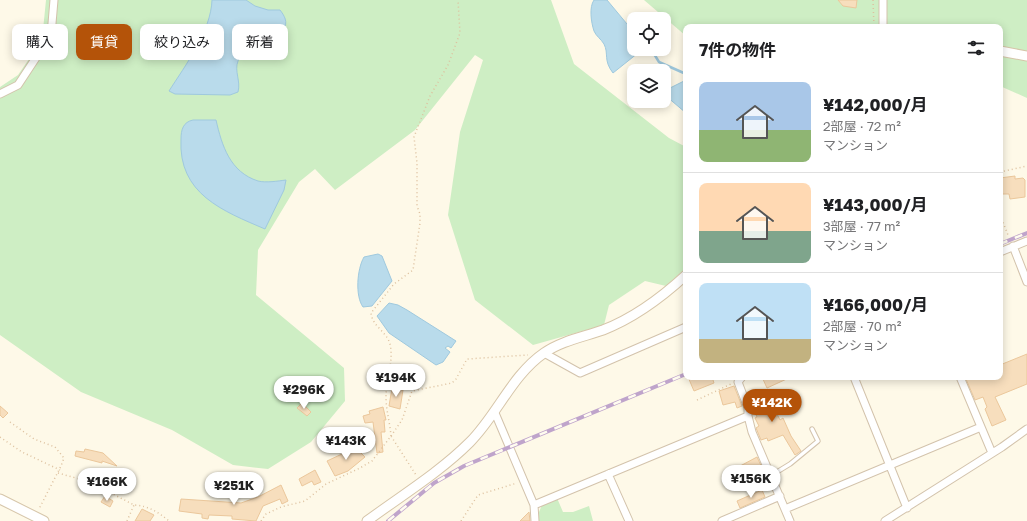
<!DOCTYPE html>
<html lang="ja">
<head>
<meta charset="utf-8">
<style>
	body { margin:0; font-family:"Golos Text","Noto Sans JP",sans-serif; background:#f2f2f2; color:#202124; height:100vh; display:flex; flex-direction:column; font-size:15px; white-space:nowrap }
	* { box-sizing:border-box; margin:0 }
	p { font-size:13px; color:#757577 }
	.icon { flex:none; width:22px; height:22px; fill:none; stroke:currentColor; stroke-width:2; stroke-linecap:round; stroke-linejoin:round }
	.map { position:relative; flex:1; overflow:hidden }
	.details { position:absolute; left:683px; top:24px; width:320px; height:356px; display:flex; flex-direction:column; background:#fff; border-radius:8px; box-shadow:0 2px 10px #0003 }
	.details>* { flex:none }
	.guide { position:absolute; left:12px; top:24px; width:380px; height:36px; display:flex; gap:8px }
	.controls { position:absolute; left:627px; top:12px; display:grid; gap:8px }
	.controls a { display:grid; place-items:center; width:44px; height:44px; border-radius:8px; background:#fff; box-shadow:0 2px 10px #0003; font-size:20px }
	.price { position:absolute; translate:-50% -34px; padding:0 9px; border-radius:14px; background:#fff; color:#222; font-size:13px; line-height:26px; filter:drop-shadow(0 1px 2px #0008) }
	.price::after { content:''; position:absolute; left:50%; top:24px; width:12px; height:9px; margin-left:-6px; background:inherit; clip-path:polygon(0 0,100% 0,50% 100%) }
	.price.selected { background:#b45309; color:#fff }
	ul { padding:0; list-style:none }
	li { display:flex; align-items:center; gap:12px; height:100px; padding:0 16px }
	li+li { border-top:1px solid #e0e0e0 }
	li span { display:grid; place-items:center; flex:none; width:112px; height:80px; border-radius:8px; color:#555 }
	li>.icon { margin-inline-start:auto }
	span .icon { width:48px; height:48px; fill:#fffc; stroke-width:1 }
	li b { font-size:17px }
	h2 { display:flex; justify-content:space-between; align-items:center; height:48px; padding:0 16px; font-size:17px }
	.tag { padding:0 14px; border-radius:8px; background:#fff; box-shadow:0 2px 10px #0003; font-size:14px; line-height:36px }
	.tag.selected { background:#b45309; color:#fff }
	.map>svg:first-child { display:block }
	.green { fill:#ceeec4 }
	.water { fill:#b9dbeb; stroke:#9fc9de }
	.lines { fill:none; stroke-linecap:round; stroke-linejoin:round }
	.stream { stroke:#9fc9de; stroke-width:2.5 }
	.building { fill:#f7debd; stroke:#ebc79b }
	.lane-casing { stroke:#d3c3ac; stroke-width:5.5 }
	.street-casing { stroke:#d3c3ac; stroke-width:9 }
	.secondary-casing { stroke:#d6c5a9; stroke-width:11 }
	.path { stroke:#ddc19f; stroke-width:1.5; stroke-dasharray:1 3; stroke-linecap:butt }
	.lane { stroke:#fff; stroke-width:3.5 }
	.street { stroke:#fff; stroke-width:7 }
	.secondary { stroke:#fff; stroke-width:9 }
	.rail-casing { stroke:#bfa4cb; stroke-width:4 }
	.rail { stroke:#fffcf0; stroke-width:2.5; stroke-dasharray:8; stroke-linecap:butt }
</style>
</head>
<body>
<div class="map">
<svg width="1027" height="521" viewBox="0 0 1027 521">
	<rect width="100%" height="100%" fill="#fef9e8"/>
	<path class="green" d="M46,0H551L574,64L669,138L686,147V268L666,286L645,281L609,305L604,325L533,345L475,300L448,215L460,132L483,60L475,55L415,130L335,190L315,169L299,182L258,250L256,295L344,368L345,401L311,442L268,469L233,465L172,430L81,392L0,335V87L18,75L42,40Z
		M644,0H1027V98L1000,86V27H686V36Z
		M557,498L563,512H573L589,506L593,521H538L539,512L542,505Z"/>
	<path class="water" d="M212,0H246L255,6L268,10H280C284,15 289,23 283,29C281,31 277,32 274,33C262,39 242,46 238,61C234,71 241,81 238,92L230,95L175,94L169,91C185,66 211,31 212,0Z
		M594,0H607L627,24L634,28V49H643L613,73C603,60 609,54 604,44C601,39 596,36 594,31C591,22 589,7 594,0Z
		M686,80V113L666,96L670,88Z
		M193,120H216C222,146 230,172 258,181C266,183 278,181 286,180L284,190L265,229C223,211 178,194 181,139C181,130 183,122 193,120Z
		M378,254L382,256L392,281L372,306L363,307C355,296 357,269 364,257Z
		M389,303L398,305L407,310L456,341L451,348L448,346L445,348L450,352L443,362L436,365L389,333L377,316Z"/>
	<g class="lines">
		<path class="stream" d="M651,49L659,62L686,74"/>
	</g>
	<path class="building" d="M838,0H857L856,8L843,6Z
		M1015,176V179L1023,178L1025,180V197L1010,199L1009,194H1000V178Z
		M1027,354V384L995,397L1006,420L992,426L985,409L987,407L983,397L975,400L966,379L970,377H1000V365Z
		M688,377H712L714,383L694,391Z
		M762,377H791L767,388Z
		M734,386L742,406L737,408L735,402L723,405L719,391Z
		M392,388L403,390L400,409L389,406Z
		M767,394L780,420L783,418L791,436L801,451L795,455L783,435L768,441L767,438L761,440L756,428L759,426L755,418L757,417L751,402Z
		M302,403L311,412L307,416L297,408Z
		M0,406L8,413L3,418L0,415Z
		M383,407L386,420H384L385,432H381L383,452L377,453L373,422L365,423L363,416L370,414L369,411Z
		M351,443L365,457L348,471L335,476L327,461L342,454Z
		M85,449L103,453L117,466L102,461V463L75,456L76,451L84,452Z
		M757,457L765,474L736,490L727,473Z
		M315,470L321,482L314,485L312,481L302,486L299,479Z
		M281,485L288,501L282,504L280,499L263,506L256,521L232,519V516L209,515L208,519L202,518V514L179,511L181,499L241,503L258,497Z
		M762,490L765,497L740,508L737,501Z
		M105,496L113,501L110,507L101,502Z
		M142,509L154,515L150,521H135Z
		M529,512L530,521H520Z"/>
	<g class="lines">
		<g class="lane-casing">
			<path id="lane" d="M772,475L790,464L818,441L812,429"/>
		</g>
		<g class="street-casing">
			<path id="street" d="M883,0V27
				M0,94L18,85L51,35L54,0
				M1013,246L1027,282
				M1000,252L1027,241
				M544,353L580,373L686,327
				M742,377L738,382L748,408V416L752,432L790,521
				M854,377L907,508
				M960,377L992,453
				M495,413L534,505L535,521
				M608,474L629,521
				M534,505L748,416
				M785,509L981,427
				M722,521L780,496
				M885,521L1002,447L1027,429"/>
		</g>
		<g class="secondary-casing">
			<path id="secondary" d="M1000,51L1027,56
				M0,499L44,521
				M367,521C401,496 440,472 470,442C497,415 512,375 544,353C561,341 583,337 603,330C634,318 661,298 686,275"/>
		</g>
		<path class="path" d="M873,0L874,27
			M1000,172L1027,166
			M1000,215L1008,235
			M697,400L731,384
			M10,422L34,439L55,447L64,458L61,466L39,509
			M391,436C390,423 386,410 386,397C386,379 394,362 390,344C387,332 372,326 371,313L394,284L413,270L420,223V214L417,206V163L414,137L430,96L448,65L460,33L458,0
			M391,436L402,420L412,391L452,383L456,379L467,359L528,355
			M0,437L22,452L60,470
			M58,473L90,482L134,505C149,506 158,512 169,521
			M127,521L134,505
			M261,521L266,514L281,507L305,501L326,484L360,468L372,461L391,436L416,475
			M461,521L478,495L517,483"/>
		<use href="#lane" class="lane"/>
		<use href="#street" class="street"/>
		<use href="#secondary" class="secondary"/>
		<g class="rail-casing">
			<path id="rail" d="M1000,244L1027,233
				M388,521L434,483L464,466L686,374"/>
		</g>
		<use href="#rail" class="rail"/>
	</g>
</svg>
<div class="controls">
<a><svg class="icon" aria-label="locate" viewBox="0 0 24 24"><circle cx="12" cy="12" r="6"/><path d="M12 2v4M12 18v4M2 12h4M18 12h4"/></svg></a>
<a><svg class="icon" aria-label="layers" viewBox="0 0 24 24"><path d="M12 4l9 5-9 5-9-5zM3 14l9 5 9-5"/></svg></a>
</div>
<b class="price" style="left:396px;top:398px">¥194K</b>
<b class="price" style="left:304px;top:410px">¥296K</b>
<b class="price selected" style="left:772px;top:423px">¥142K</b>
<b class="price" style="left:346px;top:461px">¥143K</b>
<b class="price" style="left:751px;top:499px">¥156K</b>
<b class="price" style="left:107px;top:502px">¥166K</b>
<b class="price" style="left:234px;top:506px">¥251K</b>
<div class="guide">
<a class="tag">購入</a>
<a class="tag selected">賃貸</a>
<a class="tag">絞り込み</a>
<a class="tag">新着</a>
</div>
<section class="details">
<h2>7件の物件<svg class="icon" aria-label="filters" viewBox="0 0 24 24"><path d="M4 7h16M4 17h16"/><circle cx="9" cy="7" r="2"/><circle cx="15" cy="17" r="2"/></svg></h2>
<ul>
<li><span style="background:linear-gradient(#a9c7e8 60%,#8fb573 0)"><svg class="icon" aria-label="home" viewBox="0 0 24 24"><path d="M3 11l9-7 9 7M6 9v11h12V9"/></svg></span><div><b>¥142,000/月</b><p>2部屋 · 72 m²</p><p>マンション</p></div></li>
<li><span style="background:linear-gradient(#ffd9b3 60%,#7fa58c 0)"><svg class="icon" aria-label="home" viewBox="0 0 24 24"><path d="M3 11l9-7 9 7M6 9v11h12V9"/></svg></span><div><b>¥143,000/月</b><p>3部屋 · 77 m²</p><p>マンション</p></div></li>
<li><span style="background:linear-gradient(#bfe0f5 70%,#c2b280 0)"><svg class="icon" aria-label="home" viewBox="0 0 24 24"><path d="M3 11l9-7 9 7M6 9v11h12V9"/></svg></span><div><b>¥166,000/月</b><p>2部屋 · 70 m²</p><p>マンション</p></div></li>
</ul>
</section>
</div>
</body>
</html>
